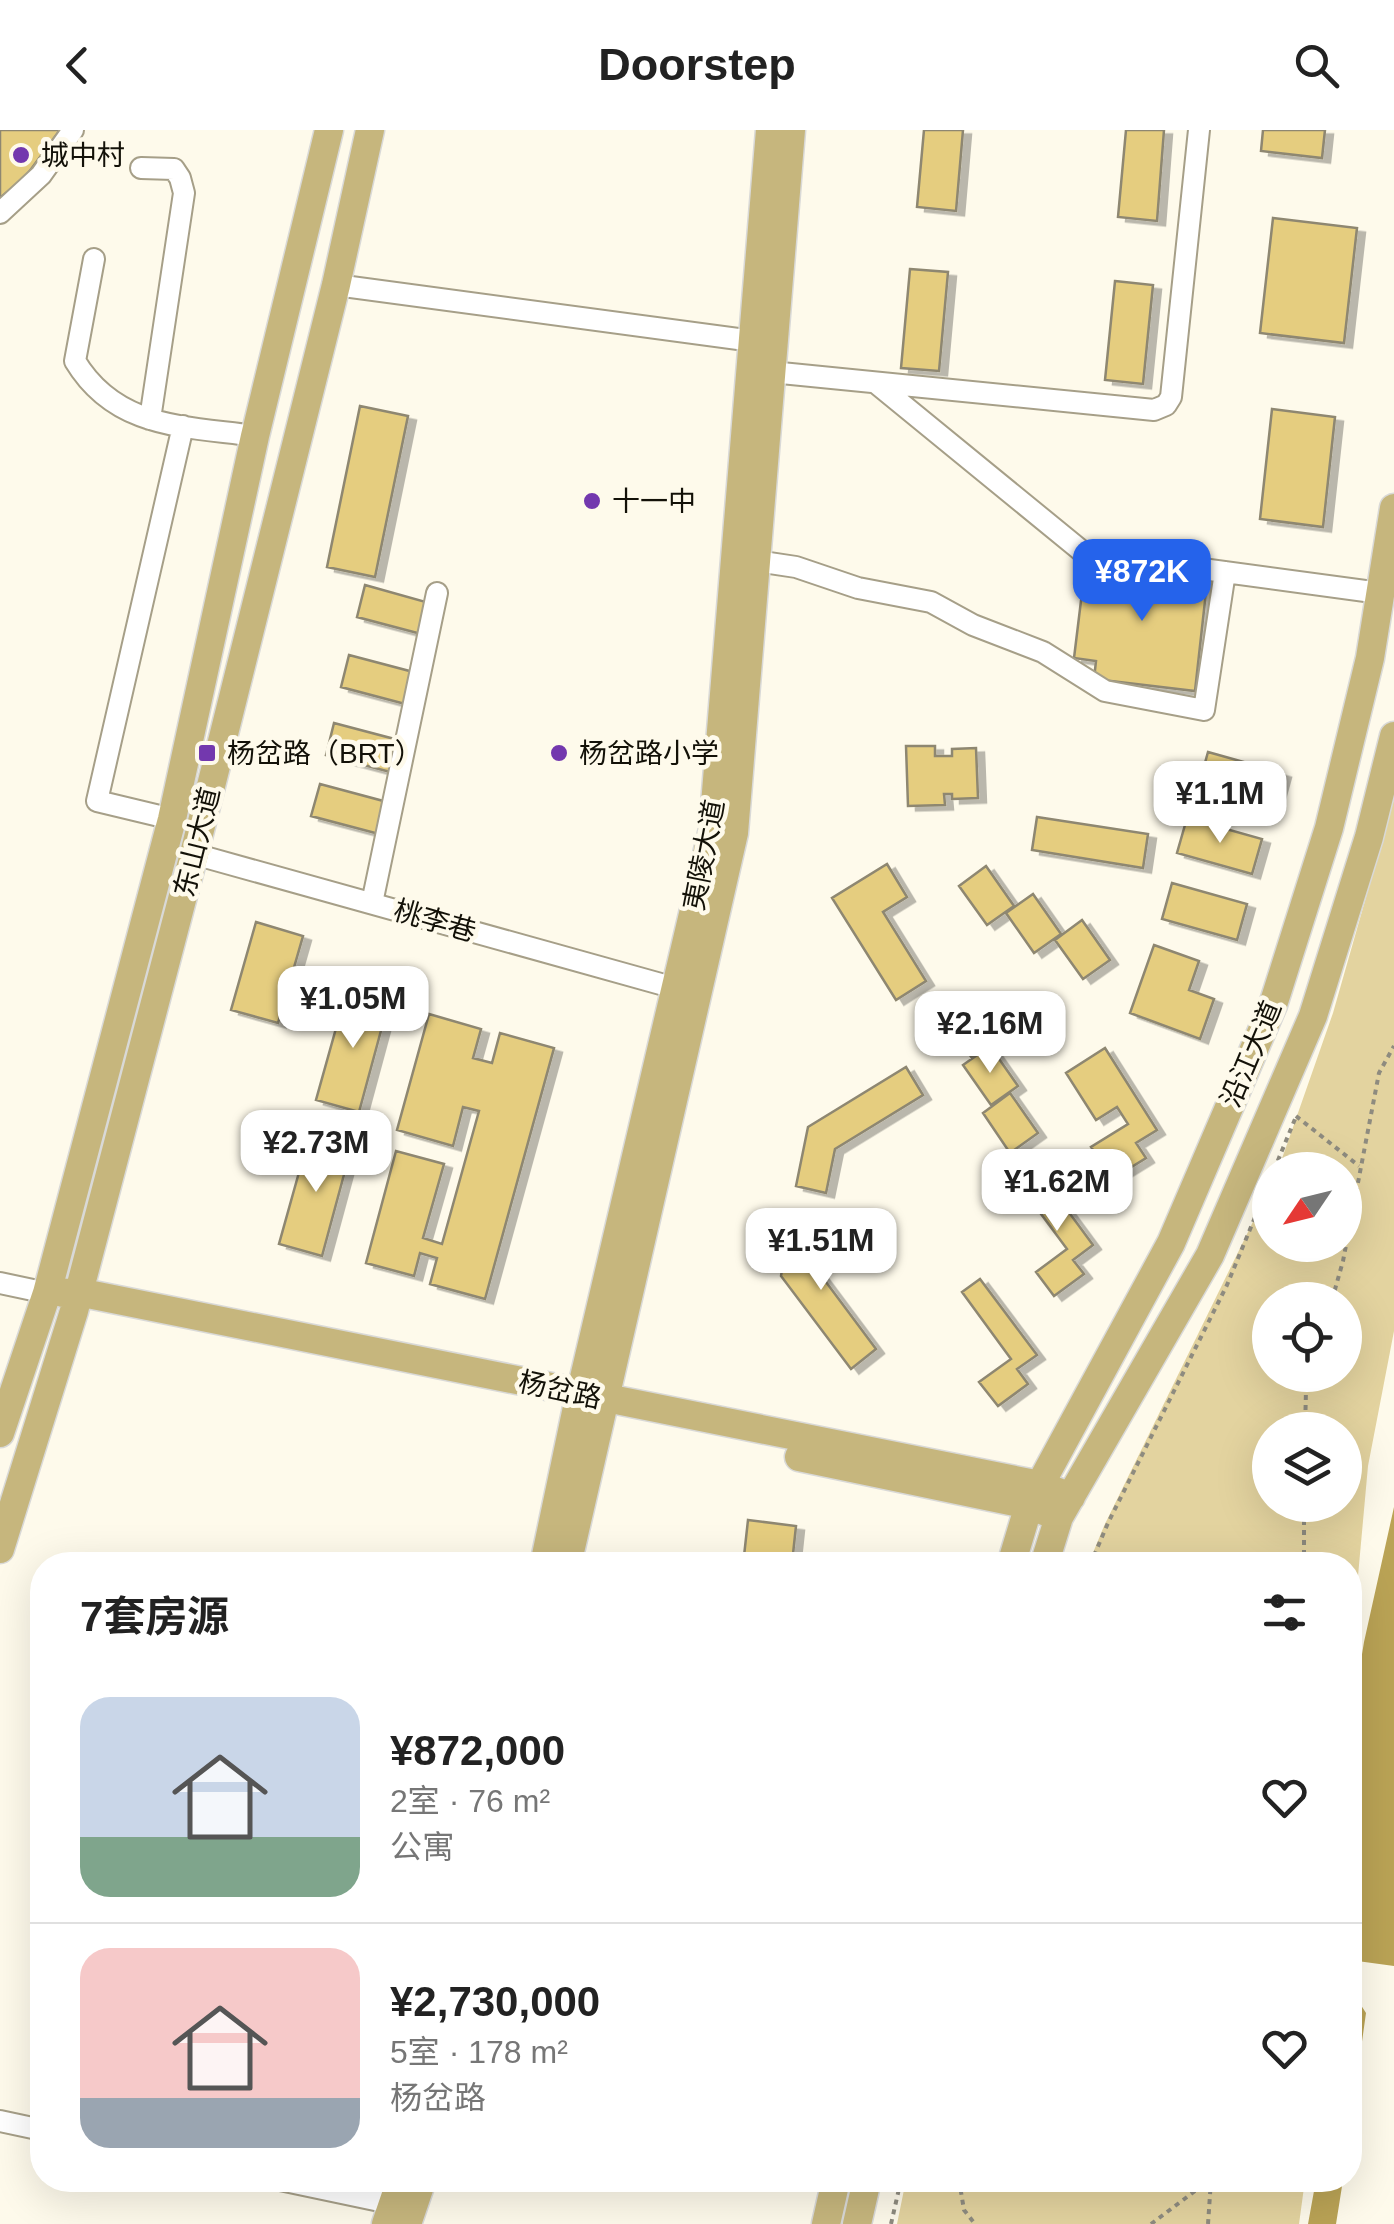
<!DOCTYPE html>
<html lang="zh">
<head>
<meta charset="utf-8">
<style>
	body { margin:0; font-family:Helvetica,"Noto Sans SC",sans-serif; background:#f6f6f6; color:#222; height:100vh; display:flex; flex-direction:column; font-size:38px; white-space:nowrap }
	* { box-sizing:border-box; margin:0 }
	p { font-size:32px; color:#767676 }
	.icon { flex:none; width:55px; height:55px; fill:none; stroke:currentColor; stroke-width:2; stroke-linecap:round; stroke-linejoin:round }
	.map { position:relative; flex:1; overflow:hidden }
	.side { position:absolute; left:30px; top:1422px; width:1332px; height:640px; display:flex; flex-direction:column; background:#fff; border-radius:40px; box-shadow:0 10px 40px #0002 }
	.side>* { flex:none }
	.needle { width:65px; rotate:235deg }
	.fabs { position:absolute; left:1252px; top:1022px; display:grid; gap:20px }
	.fabs a { display:grid; place-items:center; width:110px; height:110px; border-radius:50%; background:#fff; box-shadow:0 10px 40px #0002; font-size:50px }
	.price { position:absolute; translate:-50% -85px; padding:0 22px; border-radius:20px; background:#fff; color:#222; font-size:32px; line-height:65px; filter:drop-shadow(0 2px 5px #0008) }
	.price::after { content:''; position:absolute; left:50%; top:60px; width:30px; height:22px; margin-left:-15px; background:inherit; clip-path:polygon(0 0,100% 0,50% 100%) }
	.price.current { background:#2563eb; color:#fff }
	ul { padding:0; list-style:none }
	li { display:flex; align-items:center; gap:30px; height:250px; padding:0 50px }
	li+li { border-top:2px solid #e0e0e0 }
	li span { display:grid; place-items:center; flex:none; width:280px; height:200px; border-radius:30px; color:#555 }
	li>.icon { margin-inline-start:auto }
	span .icon { width:120px; height:120px; fill:#fffc; stroke-width:1 }
	li b { font-size:42px }
	h2 { display:flex; justify-content:space-between; align-items:center; height:120px; padding:0 50px; font-size:42px }
	header { display:flex; justify-content:space-between; align-items:center; height:130px; padding:0 50px; background:#fff; font-size:45px; font-weight:700 }
	.map>svg:first-child { display:block }
	.green { fill:#e3d39f; fill-rule:evenodd }
	.water { fill:#baa355 }
	.pier { fill:#fefaeb }
	.building { fill:#e5cd7f; stroke:#8e8771; stroke-width:2.5; filter:url(#shadow) }
	.lines { fill:none; stroke-linecap:round; stroke-linejoin:round }
	.minor-casing { stroke:#a69f88; stroke-width:24 }
	.major-casing { stroke:#d9d9d7; stroke-width:31 }
	.path { stroke:#8e8b7f; stroke-width:4; stroke-dasharray:5 5; stroke-linecap:butt }
	.minor { stroke:#fff; stroke-width:20 }
	.major { stroke:#c6b67d; stroke-width:28 }
	.poi-dot { fill:#7338ae; stroke:#fefaeb; stroke-width:4 }
	.labels { text-anchor:middle; dominant-baseline:central; stroke-width:9; stroke-linejoin:round; paint-order:stroke }
	.poi-label { font-size:28px; fill:#131108; stroke:#fefaeb; text-anchor:start }
	.street-label { font-size:28px; fill:#131108; stroke:#fefaeb }
</style>
</head>
<body>
<header><svg class="icon" aria-label="back" viewBox="0 0 24 24"><path d="M15 5l-7 7 7 7"/></svg>Doorstep<svg class="icon" aria-label="search" viewBox="0 0 24 24"><circle cx="10" cy="10" r="6"/><path d="M15 15l6 6"/></svg></header>
<div class="map">
<svg width="1394" height="2094" viewBox="0 0 1394 2094">
	<defs>
		<filter id="shadow"><feDropShadow dx="8" dy="4.5" stdDeviation="0" flood-color="#0004"/></filter>
	</defs>
	<rect width="100%" height="100%" fill="#fefaeb"/>
	<path class="green" d="M1394,669V1201L1368,1336L1350,1534V1435H1088L1104,1396L1270,1057V1115H1345V1040H1278L1333,883ZM1270,1170H1345V1245H1270ZM1270,1300H1345V1375H1270Z
		M906,2050H1305L1299,2094H897Z"/>
	<path class="water" d="M1394,1377V2094H1308L1316,2050H1350V1840L1360,1724L1350,1684V1597L1364,1512Z"/>
	<path class="pier" d="M1350,1830L1394,1836V2094H1336L1343,2050H1350V1997L1366,1883L1350,1858Z"/>
	<path class="building" d="M0,0H60L26,46L0,68Z
		M924,0H963L956,81L917,77Z
		M1126,0H1164L1157,91L1118,87Z
		M1263,0H1325L1322,28L1261,21Z
		M1273,88L1357,98L1344,213L1260,203Z
		M910,139L948,142L939,241L901,238Z
		M1115,151L1153,155L1143,254L1105,250Z
		M360,276L408,286L375,447L327,437Z
		M1272,279L1335,287L1323,397L1260,389Z
		M1086,430L1208,444L1195,561L1094,549L1096,531L1074,528Z
		M365,455L433,474L425,505L357,487Z
		M349,525L417,543L409,575L341,557Z
		M334,593L402,611L394,643L326,625Z
		M906,616H935V626H952V619L976,618L978,668L952,669V664H944L945,675L908,676Z
		M1208,622L1283,643L1273,679L1198,658Z
		M320,654L387,672L379,704L311,686Z
		M1037,687L1148,704L1143,738L1032,720Z
		M1187,688L1262,709L1252,744L1177,723Z
		M887,734L907,767L883,782L926,851L896,870L832,768Z
		M986,736L1014,776L987,795L959,756Z
		M1172,753L1247,774L1237,810L1162,789Z
		M1033,764L1061,804L1034,823L1006,783Z
		M1082,790L1110,830L1083,849L1055,810Z
		M256,792L303,806L278,893L231,880Z
		M1154,815L1199,831L1189,860L1214,869L1200,909L1130,883Z
		M347,859L389,871L359,982L316,970Z
		M971,869L999,909L972,928L943,888Z
		M429,884L481,899L473,928L492,933L500,903L554,918L485,1169L430,1154L437,1128L420,1123L414,1146L366,1133L396,1021L444,1034L423,1108L442,1114L479,981L463,977L453,1016L397,1000Z
		M990,916L1018,956L991,975L963,935Z
		M1105,918L1157,1000L1136,1013L1146,1028L1112,1049L1091,1017L1128,994L1117,977L1096,990L1066,943Z
		M906,937L923,965L835,1019L826,1063L796,1056L808,997Z
		M1010,963L1038,1003L1010,1023L983,983Z
		M310,1003L352,1015L322,1126L279,1114Z
		M1037,1039L1093,1115L1073,1130L1084,1144L1054,1166L1036,1142L1067,1119L1018,1053Z
		M791,1087L821,1092L814,1136L876,1219L851,1239L781,1146Z
		M980,1149L1037,1225L1017,1239L1028,1254L998,1276L979,1252L1011,1229L962,1162Z
		M748,1390L796,1396L793,1424L835,1430V1435H743Z"/>
	<g class="lines">
		<g class="minor-casing">
			<path id="minor" d="M141,38L174,39L180,48L184,63L150,289
				M0,83L41,45L73,0
				M94,129L75,231C116,299 185,296 255,306
				M336,155L753,211
				M771,242L1154,280L1166,275L1171,267L1199,0
				M876,253L1084,423L1380,463
				M756,431L796,437L858,458L931,472L973,495L1043,522L1105,561L1204,580L1225,442
				M172,689L97,671L183,296
				M194,724L675,858
				M372,773L437,463
				M0,1153L47,1163
				M0,1991L42,2000
				M280,2050L394,2074"/>
		</g>
		<g class="major-casing">
			<path id="major" d="M63,1163L78,1162L1040,1355L1071,1367
				M0,1303L47,1163L172,689L255,306L329,0
				M799,1327L1029,1375L1059,1387
				M0,1419L74,1181L194,724L336,155L370,0
				M544,1435L576,1282L713,699L770,0
				M567,1435L734,703L791,0
				M1011,1435L1029,1375L1171,1113L1273,875L1329,698L1370,528L1394,378
				M1044,1435L1059,1387L1210,1125L1313,886L1369,707L1394,606
				M386,2094L401,2050
				M407,2094L422,2050
				M826,2094L836,2050
				M857,2094L867,2050"/>
		</g>
		<path class="path" d="M1296,986L1359,1036
			M1274,1040L1295,989
			M1332,1170L1343,1131L1379,943L1394,916
			M1305,1300L1306,1260L1310,1245
			M1090,1435L1108,1393L1227,1155L1270,1051
			M1304,1435V1375
			M959,2050L964,2080L975,2094
			M891,2094L901,2050
			M1151,2094L1195,2061L1198,2050
			M1208,2094L1211,2050"/>
		<use href="#minor" class="minor"/>
		<use href="#major" class="major"/>
	</g>
	<g class="poi-dot">
		<circle cx="21" cy="25" r="10"/>
		<circle cx="592" cy="371" r="10"/>
		<rect x="197" y="613" width="20" height="20" rx="5"/>
		<circle cx="559" cy="623" r="10"/>
	</g>
	<g class="labels">
		<g class="poi-label">
			<text x="41" y="25">城中村</text>
			<text x="612" y="371">十一中</text>
			<text x="227" y="623">杨岔路（BRT）</text>
			<text x="579" y="623">杨岔路小学</text>
		</g>
		<g class="street-label">
			<text transform="translate(197 712) rotate(-76)">东山大道</text>
			<text transform="translate(704 725) rotate(-79)">夷陵大道</text>
			<text transform="translate(435 791) rotate(16)">桃李巷</text>
			<text transform="translate(1251 924) rotate(-67)">沿江大道</text>
			<text transform="translate(560 1260) rotate(12)">杨岔路</text>
		</g>
	</g>
</svg>
<div class="fabs">
<a><svg class="needle" viewBox="-14 -14 28 28"><path d="M0-13l5 13h-10z" fill="#e53935"/><path d="M0 13l5-13h-10z" fill="#767676"/></svg></a>
<a><svg class="icon" aria-label="locate" viewBox="0 0 24 24"><circle cx="12" cy="12" r="6"/><path d="M12 2v4M12 18v4M2 12h4M18 12h4"/></svg></a>
<a><svg class="icon" aria-label="layers" viewBox="0 0 24 24"><path d="M12 4l9 5-9 5-9-5zM3 14l9 5 9-5"/></svg></a>
</div>
<b class="price current" style="left:1142px;top:494px">¥872K</b>
<b class="price" style="left:1220px;top:716px">¥1.1M</b>
<b class="price" style="left:353px;top:921px">¥1.05M</b>
<b class="price" style="left:990px;top:946px">¥2.16M</b>
<b class="price" style="left:316px;top:1065px">¥2.73M</b>
<b class="price" style="left:1057px;top:1104px">¥1.62M</b>
<b class="price" style="left:821px;top:1163px">¥1.51M</b>
<section class="side">
<h2>7套房源<svg class="icon" aria-label="filters" viewBox="0 0 24 24"><path d="M4 7h16M4 17h16"/><circle cx="9" cy="7" r="2"/><circle cx="15" cy="17" r="2"/></svg></h2>
<ul>
<li><span style="background:linear-gradient(#c9d6e8 70%,#7fa58c 0)"><svg class="icon" aria-label="home" viewBox="0 0 24 24"><path d="M3 11l9-7 9 7M6 9v11h12V9"/></svg></span><div><b>¥872,000</b><p>2室 · 76 m²</p><p>公寓</p></div><svg class="icon" aria-label="heart" viewBox="0 0 24 24"><path d="M12 20l-8-8c-3-5 5-10 8-4 3-6 11-1 8 4z"/></svg></li>
<li><span style="background:linear-gradient(#f6c9c9 75%,#9aa5b1 0)"><svg class="icon" aria-label="home" viewBox="0 0 24 24"><path d="M3 11l9-7 9 7M6 9v11h12V9"/></svg></span><div><b>¥2,730,000</b><p>5室 · 178 m²</p><p>杨岔路</p></div><svg class="icon" aria-label="heart" viewBox="0 0 24 24"><path d="M12 20l-8-8c-3-5 5-10 8-4 3-6 11-1 8 4z"/></svg></li>
</ul>
</section>
</div>
</body>
</html>
